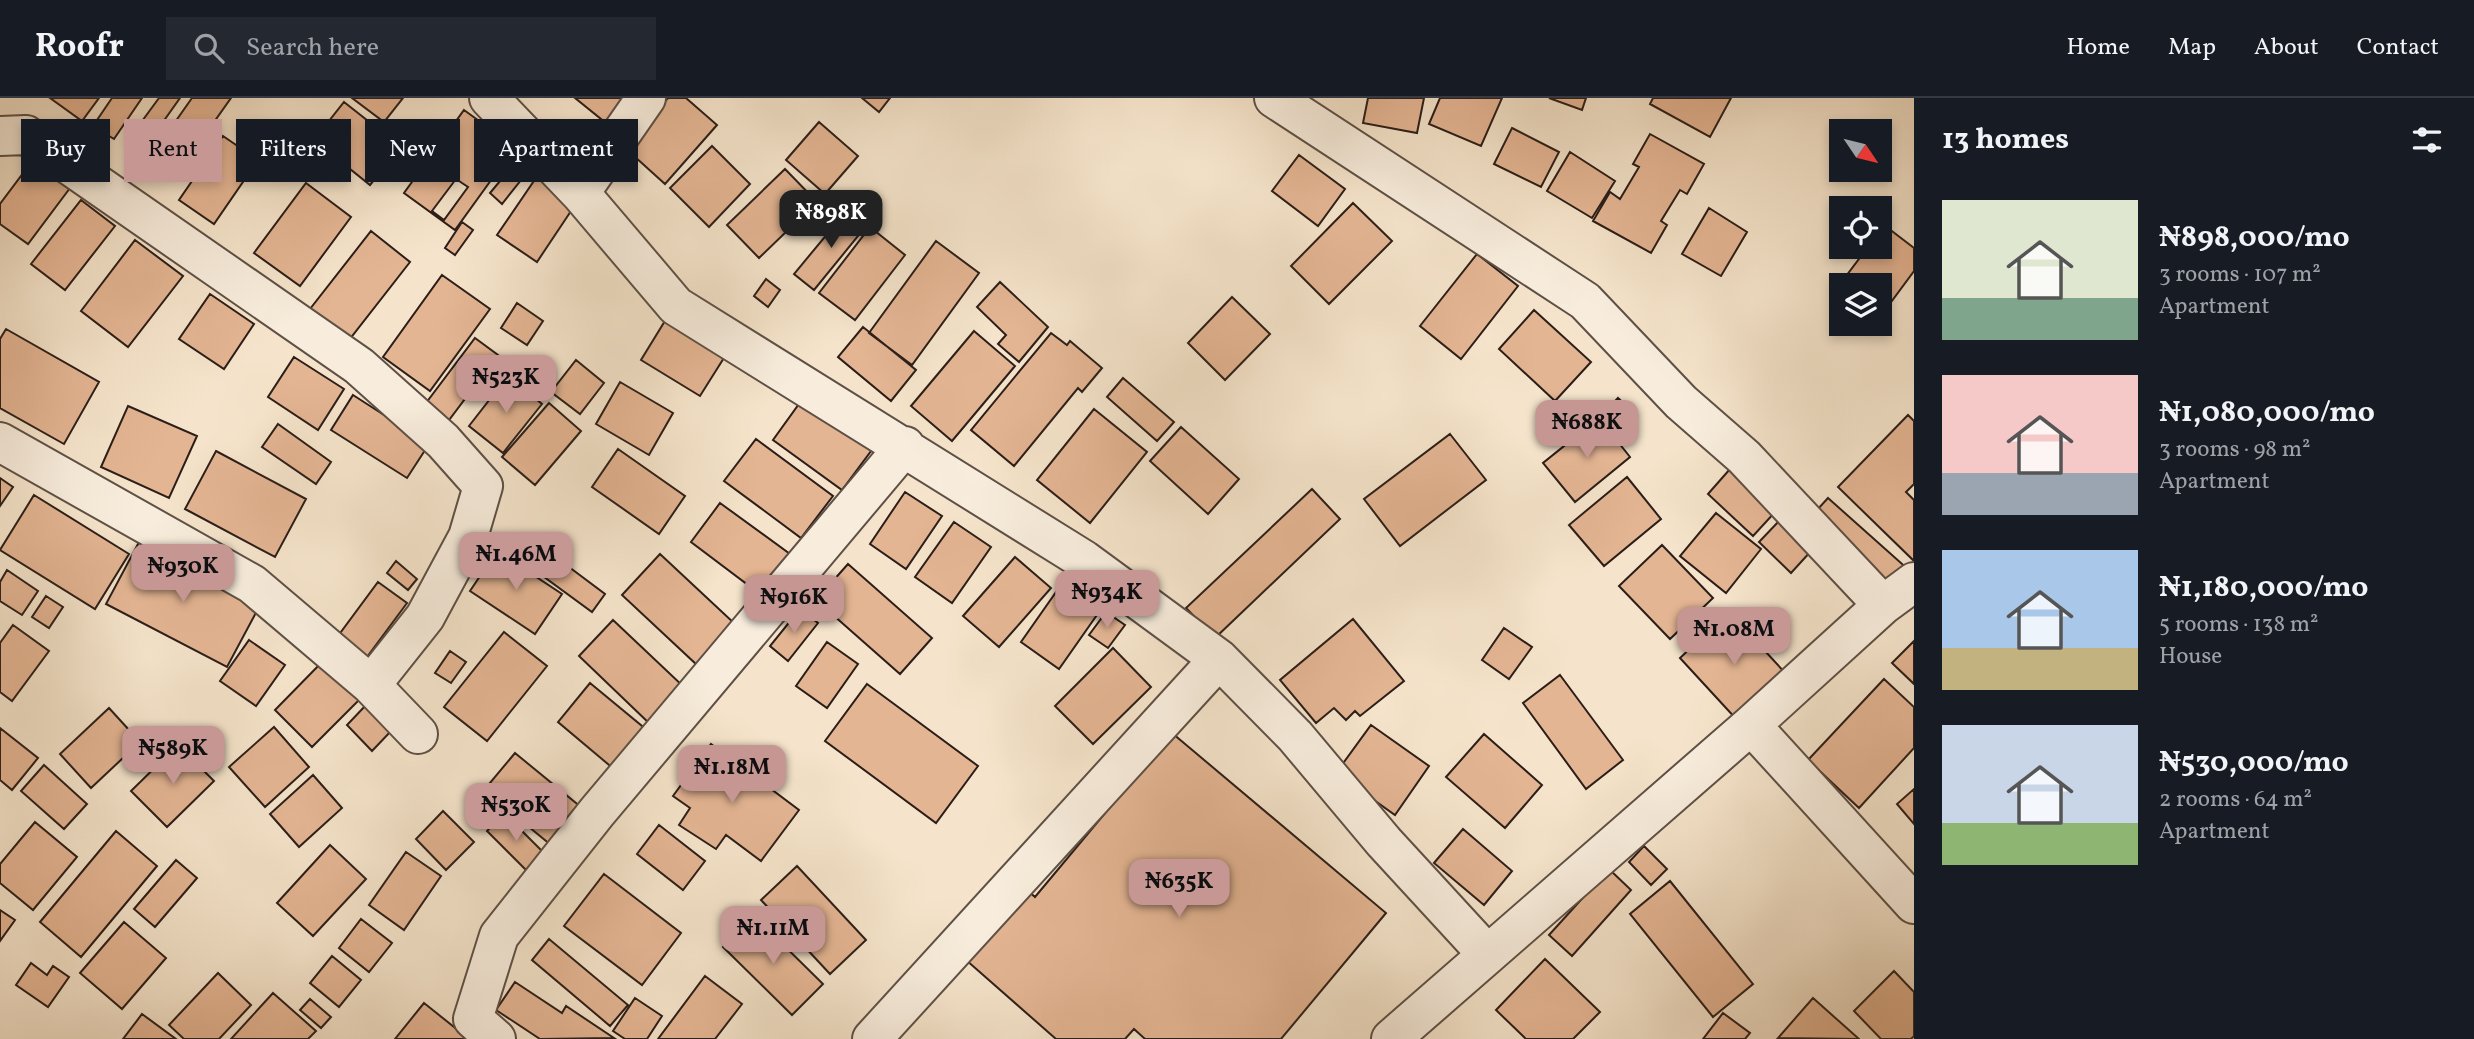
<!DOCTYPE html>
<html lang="en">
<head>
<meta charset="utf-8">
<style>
	body { margin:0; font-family:Vollkorn,serif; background:#242831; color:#f1f3f6; height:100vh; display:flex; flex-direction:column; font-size:26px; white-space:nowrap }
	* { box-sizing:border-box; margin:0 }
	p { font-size:23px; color:#9ea1a6 }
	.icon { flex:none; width:38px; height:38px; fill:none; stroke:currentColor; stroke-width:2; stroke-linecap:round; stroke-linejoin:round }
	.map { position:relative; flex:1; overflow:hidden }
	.sheet { display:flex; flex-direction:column; background:#171b24; width:560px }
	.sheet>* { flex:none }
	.hud { position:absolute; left:21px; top:21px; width:665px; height:63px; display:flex; gap:14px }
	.needle { width:46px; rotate:125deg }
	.controls { position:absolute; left:1829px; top:21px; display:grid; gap:14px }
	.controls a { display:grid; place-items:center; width:63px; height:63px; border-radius:0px; background:#171b24; box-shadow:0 4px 10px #0003; font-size:35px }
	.price { position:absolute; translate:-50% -60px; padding:0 16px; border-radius:14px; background:#c59692; color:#111; font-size:23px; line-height:46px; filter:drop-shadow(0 2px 4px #0008) }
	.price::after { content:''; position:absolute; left:50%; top:42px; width:21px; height:16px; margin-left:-10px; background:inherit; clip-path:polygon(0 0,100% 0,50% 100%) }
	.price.selected { background:#222; color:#fff }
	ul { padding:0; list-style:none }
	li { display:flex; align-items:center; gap:21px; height:175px; padding:0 28px }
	li span { display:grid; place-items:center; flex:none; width:196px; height:140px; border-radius:0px; color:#555 }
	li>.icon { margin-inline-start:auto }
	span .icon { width:84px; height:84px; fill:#fffc; stroke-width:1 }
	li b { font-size:30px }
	h2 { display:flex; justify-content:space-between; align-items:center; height:84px; padding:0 28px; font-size:30px }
	.tag { padding:0 24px; border-radius:0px; background:#171b24; box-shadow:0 4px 10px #0003; font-size:24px; line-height:63px }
	.tag.selected { background:#c59692; color:#111 }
	header { display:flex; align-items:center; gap:42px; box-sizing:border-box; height:98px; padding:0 35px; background:#171b24; border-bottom:2px solid #363941 }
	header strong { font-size:33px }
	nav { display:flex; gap:38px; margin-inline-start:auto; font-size:24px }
	.search { width:490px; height:63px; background:#242831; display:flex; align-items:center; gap:18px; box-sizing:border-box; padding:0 24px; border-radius:0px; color:#9ea1a6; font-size:26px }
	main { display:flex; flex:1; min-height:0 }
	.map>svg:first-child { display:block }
	.building { fill:#e4b593; stroke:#2b1e19; stroke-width:2; fill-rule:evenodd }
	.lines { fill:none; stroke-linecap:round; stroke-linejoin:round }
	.minor-casing { stroke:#5e5046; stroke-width:42 }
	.minor { stroke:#f8eddd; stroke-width:38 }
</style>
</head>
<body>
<header>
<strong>Roofr</strong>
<div class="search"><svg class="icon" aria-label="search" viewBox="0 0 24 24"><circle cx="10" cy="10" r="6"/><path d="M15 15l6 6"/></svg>Search here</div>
<nav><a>Home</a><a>Map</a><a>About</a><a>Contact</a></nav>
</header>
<main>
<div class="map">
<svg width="1914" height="941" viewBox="0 0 1914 941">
	<rect width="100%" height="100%" fill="#f5e4cb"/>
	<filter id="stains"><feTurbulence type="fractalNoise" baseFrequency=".00286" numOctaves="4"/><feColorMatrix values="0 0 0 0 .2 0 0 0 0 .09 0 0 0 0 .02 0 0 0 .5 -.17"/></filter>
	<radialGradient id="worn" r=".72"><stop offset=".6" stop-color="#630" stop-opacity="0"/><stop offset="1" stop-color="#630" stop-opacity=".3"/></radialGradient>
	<path class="building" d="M50,0H99L82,23Z
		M112,0H142L114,41L93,28Z
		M159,0H180L141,55L126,45Z
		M192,0H231L173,82L147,64Z
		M352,0H403L384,24Z
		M575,0H625L606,25Z
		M668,0H686L717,27L665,86L624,49Z
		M862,0H890L879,14Z
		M1368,0H1424L1417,35L1363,25Z
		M1440,0H1502L1481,48L1429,26Z
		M1549,0H1586L1582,12Z
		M1653,0H1731L1710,39L1650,6Z
		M344,4L401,49L370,87L314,42Z
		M464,12L515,49L455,132L404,95ZM456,81L468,89L444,122L432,113Z
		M819,24L858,58L825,96L786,62Z
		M1512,30L1559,54L1541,89L1494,66Z
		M1650,36L1704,66L1687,96L1680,92L1661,123L1667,127L1651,155L1593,123L1610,94L1620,101L1639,69L1633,66Z
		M223,38L258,62L214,126L179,102Z
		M712,48L750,86L709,129L670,90Z
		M1570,54L1615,83L1592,120L1547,93Z
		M1299,57L1345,91L1318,128L1272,93Z
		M521,58L533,67L502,106L490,95Z
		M33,62L70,90L28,146L0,126V106Z
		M785,71L817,104L759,160L727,127Z
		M538,77L577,104L537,164L497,137Z
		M306,85L351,119L300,188L254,155Z
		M81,102L115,128L65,192L31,166Z
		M1353,105L1392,143L1329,206L1291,168Z
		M1709,110L1747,134L1721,178L1682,156Z
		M848,111L867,127L814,192L794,176Z
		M462,124L473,132L455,157L445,150Z
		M1884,127L1914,150V173L1880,219V187H1841V199L1834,194L1868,149H1880V133Z
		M870,129L905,157L855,222L819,195Z
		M371,133L410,164L349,242L310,211Z
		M135,142L183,178L128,249L81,213Z
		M936,143L979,175L912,267L869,235Z
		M1477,156L1518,188L1461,261L1420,228Z
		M442,177L490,211L430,293L383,259Z
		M766,181L780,192L768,209L754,198Z
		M1000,184L1048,229L1019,264L998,246L1006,237L977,209Z
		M210,196L254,226L224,271L179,241Z
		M1232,199L1270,236L1225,282L1188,245Z
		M517,205L543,223L527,247L501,230Z
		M1534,212L1591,264L1555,303L1499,251Z
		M668,218L727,255L700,298L641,262Z
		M863,229L916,272L891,303L838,259Z
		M6,231L99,284L64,346L0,310V241Z
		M974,233L1015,268L952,343L911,308Z
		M1051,235L1067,247L1070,243L1102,270L1082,294L1078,290L1014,368L971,332Z
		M475,240L498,257L443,330L420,313Z
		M294,259L344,291L318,332L268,299Z
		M576,262L604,285L580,316L551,294Z
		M508,278L542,306L503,355L469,328Z
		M1123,280L1174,324L1157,343L1107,299Z
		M620,284L673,315L649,357L596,326Z
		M353,297L429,346L407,380L331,332Z
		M804,299L874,349L842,392L773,342Z
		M1618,300L1632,313L1616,329L1603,316Z
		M549,305L581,333L535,387L502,359Z
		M128,308L197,338L169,400L101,369Z
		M1094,311L1147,354L1090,425L1037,382Z
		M1908,317L1914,323V386L1906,394L1914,402V463L1838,389Z
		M1599,320L1630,359L1575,404L1543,365Z
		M278,326L331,364L316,386L262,349Z
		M1181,329L1239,381L1208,416L1150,363Z
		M1450,336L1486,382L1400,448L1364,401Z
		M756,341L833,398L801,440L724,383Z
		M618,351L685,398L659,436L592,389Z
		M216,353L306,401L275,459L185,411Z
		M1730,371L1776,413L1753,438L1708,396Z
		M1627,379L1661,421L1604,468L1569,427Z
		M0,380L13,389L0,408Z
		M1312,391L1340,421L1215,540L1186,510Z
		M905,394L942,418L906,471L870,446Z
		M34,397L129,456L95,511L0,452Z
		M1828,400L1910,473L1890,497L1807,423Z
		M720,405L790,456L760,496L691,444Z
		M1716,415L1761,451L1726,495L1680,458Z
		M1781,421L1812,452L1791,475L1759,444Z
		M954,424L991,449L952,505L915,479Z
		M139,444L260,507L227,569L106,506Z
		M1662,447L1713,500L1670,541L1619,488Z
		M497,453L562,496L535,536L470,493Z
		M549,454L605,496L592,514L536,473Z
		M660,456L735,526L697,567L622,497Z
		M1015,459L1051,490L999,549L963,518Z
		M396,463L417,481L408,492L387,475Z
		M848,466L932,540L900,576L816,502Z
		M7,472L38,493L22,517L0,503V484Z
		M378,484L407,505L367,559L338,538Z
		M1061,487L1099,514L1059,571L1021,544Z
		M46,498L63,509L49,530L32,519Z
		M800,511L818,525L788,563L770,548Z
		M1106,514L1125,527L1108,550L1089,537Z
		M1729,514L1788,578L1738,623L1680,560Z
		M1353,521L1404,583L1360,618L1355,613L1346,622L1334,610L1316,625L1280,582Z
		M613,522L685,590L651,627L579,558Z
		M13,527L49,553L12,603L0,594V545Z
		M1504,530L1532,549L1509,581L1482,562Z
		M504,534L547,568L487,643L444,609Z
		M249,542L285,567L256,608L220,583Z
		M1914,543V586L1892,565Z
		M827,544L858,566L827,610L796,588Z
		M1113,550L1151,589L1093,646L1055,608Z
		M450,553L466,564L451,585L435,575Z
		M324,562L361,600L312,649L275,612Z
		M1560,577L1623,662L1586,691L1523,605Z
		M1884,581L1914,609V650L1859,710L1808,662Z
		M590,585L648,633L615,672L558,624Z
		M867,586L978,668L936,725L825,643Z
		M367,606L393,631L372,653L347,627Z
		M109,610L140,644L91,690L60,656Z
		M1371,627L1429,668L1395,717L1336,675Z
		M274,629L309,669L265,709L229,669Z
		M0,630L38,660L12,692L0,682Z
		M1172,635L1386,815L1281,941H1145L1134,931L1125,941H1056L966,862L1027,792L1035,799Z
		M1484,636L1542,687L1505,730L1446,679Z
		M711,646L799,712L761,763L726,737L716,751L679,727L690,710L673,698Z
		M178,647L214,683L167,729L131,693Z
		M515,655L582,710L551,747L484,692Z
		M44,667L87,706L64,731L21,693Z
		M313,677L342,710L299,749L270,716Z
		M1914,691V726L1897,706Z
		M443,713L474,744L446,772L416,741Z
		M504,715L545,756L528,774L487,733Z
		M35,724L77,759L33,812L0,785V766Z
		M659,727L705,763L683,792L637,756Z
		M1463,731L1512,773L1484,807L1434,765Z
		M116,733L157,768L81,859L40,824Z
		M330,747L366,781L313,838L277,805Z
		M1644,748L1667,771L1651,787L1629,764Z
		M406,754L441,778L404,832L369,807Z
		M176,762L197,780L155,829L134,811Z
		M797,768L866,842L830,876L761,802Z
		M1609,771L1631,792L1572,858L1549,837Z
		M604,776L681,835L642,887L564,828Z
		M1670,783L1753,886L1713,919L1630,816Z
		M0,812L15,822L0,843Z
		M754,818L823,886L792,917L723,849Z
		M361,821L392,845L369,874L339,850Z
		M124,824L166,860L122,911L80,875Z
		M549,841L628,907L610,928L532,862Z
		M332,858L361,882L339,909L310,885Z
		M1545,861L1600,914L1573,941H1526L1496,912Z
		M31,865L47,877L53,868L69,879L48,909L16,887Z
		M1894,873L1914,894V938L1911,941H1881L1854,913Z
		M218,875L251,907L219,941H184L169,927Z
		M705,878L742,906L715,941H658Z
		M515,884L562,915L566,908L614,940L540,941L496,912Z
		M273,895L316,933L308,941H231Z
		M635,900L662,918L647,941H625L613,933Z
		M1813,900L1859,941L1778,940Z
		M310,901L331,919L321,930L300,912Z
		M424,905L469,941H395Z
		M1723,915L1750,935L1745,941H1703Z
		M142,916L176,941H123Z"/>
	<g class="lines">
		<g class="minor-casing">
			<path id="minor" d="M489,0L580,95L676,208L1084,462L1219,561L1295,638L1384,744L1487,856
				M1274,0L1585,203L1681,304L1744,359L1883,507
				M0,38L26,37L359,268L443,343L483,388L468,439L425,519L371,587L418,636
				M580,95L646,0
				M0,344L252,486L371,587
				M1751,627L1914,806
				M496,941L473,921L499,838L597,714L905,348
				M872,941L1219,561
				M1391,941L1751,627L1883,507L1914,484"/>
		</g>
		<use href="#minor" class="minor"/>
	</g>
	<rect width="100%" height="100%" filter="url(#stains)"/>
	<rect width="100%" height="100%" fill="url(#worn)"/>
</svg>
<div class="controls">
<a><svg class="needle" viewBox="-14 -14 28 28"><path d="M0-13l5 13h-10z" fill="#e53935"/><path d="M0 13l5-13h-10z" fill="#9ea1a6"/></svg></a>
<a><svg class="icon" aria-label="locate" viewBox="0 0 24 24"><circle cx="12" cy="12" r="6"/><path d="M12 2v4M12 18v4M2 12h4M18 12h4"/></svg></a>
<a><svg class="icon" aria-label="layers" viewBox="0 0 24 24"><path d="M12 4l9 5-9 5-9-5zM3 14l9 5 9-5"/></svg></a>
</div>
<b class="price selected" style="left:831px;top:152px">₦898K</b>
<b class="price" style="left:506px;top:317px">₦523K</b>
<b class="price" style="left:1587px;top:362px">₦688K</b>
<b class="price" style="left:516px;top:494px">₦1.46M</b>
<b class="price" style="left:183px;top:506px">₦930K</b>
<b class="price" style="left:1107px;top:532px">₦934K</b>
<b class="price" style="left:794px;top:537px">₦916K</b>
<b class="price" style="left:1734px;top:569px">₦1.08M</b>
<b class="price" style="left:173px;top:688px">₦589K</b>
<b class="price" style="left:732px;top:707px">₦1.18M</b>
<b class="price" style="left:516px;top:745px">₦530K</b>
<b class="price" style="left:1179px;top:821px">₦635K</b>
<b class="price" style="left:773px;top:868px">₦1.11M</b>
<div class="hud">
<a class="tag">Buy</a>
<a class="tag selected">Rent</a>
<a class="tag">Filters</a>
<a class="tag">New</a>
<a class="tag">Apartment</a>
</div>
</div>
<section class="sheet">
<h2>13 homes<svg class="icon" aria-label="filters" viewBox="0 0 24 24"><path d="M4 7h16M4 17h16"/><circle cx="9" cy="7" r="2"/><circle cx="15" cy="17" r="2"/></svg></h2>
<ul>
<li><span style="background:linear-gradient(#dfe7d0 70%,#7fa58c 0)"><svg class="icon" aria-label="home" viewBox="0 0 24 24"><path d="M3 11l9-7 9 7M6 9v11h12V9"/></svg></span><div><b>₦898,000/mo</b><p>3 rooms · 107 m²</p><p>Apartment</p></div></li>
<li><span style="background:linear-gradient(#f6c9c9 70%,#9aa5b1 0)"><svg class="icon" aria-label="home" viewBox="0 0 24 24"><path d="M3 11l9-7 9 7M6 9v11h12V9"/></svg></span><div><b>₦1,080,000/mo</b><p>3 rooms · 98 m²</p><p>Apartment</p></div></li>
<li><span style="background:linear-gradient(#a9c7e8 70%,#c2b280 0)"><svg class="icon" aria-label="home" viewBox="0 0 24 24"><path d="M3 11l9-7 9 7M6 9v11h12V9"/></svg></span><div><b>₦1,180,000/mo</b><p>5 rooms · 138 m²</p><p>House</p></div></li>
<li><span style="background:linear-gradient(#c9d6e8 70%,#8fb573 0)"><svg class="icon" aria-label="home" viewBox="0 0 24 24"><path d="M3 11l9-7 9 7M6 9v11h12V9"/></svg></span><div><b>₦530,000/mo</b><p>2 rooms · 64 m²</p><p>Apartment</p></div></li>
</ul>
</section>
</main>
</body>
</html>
